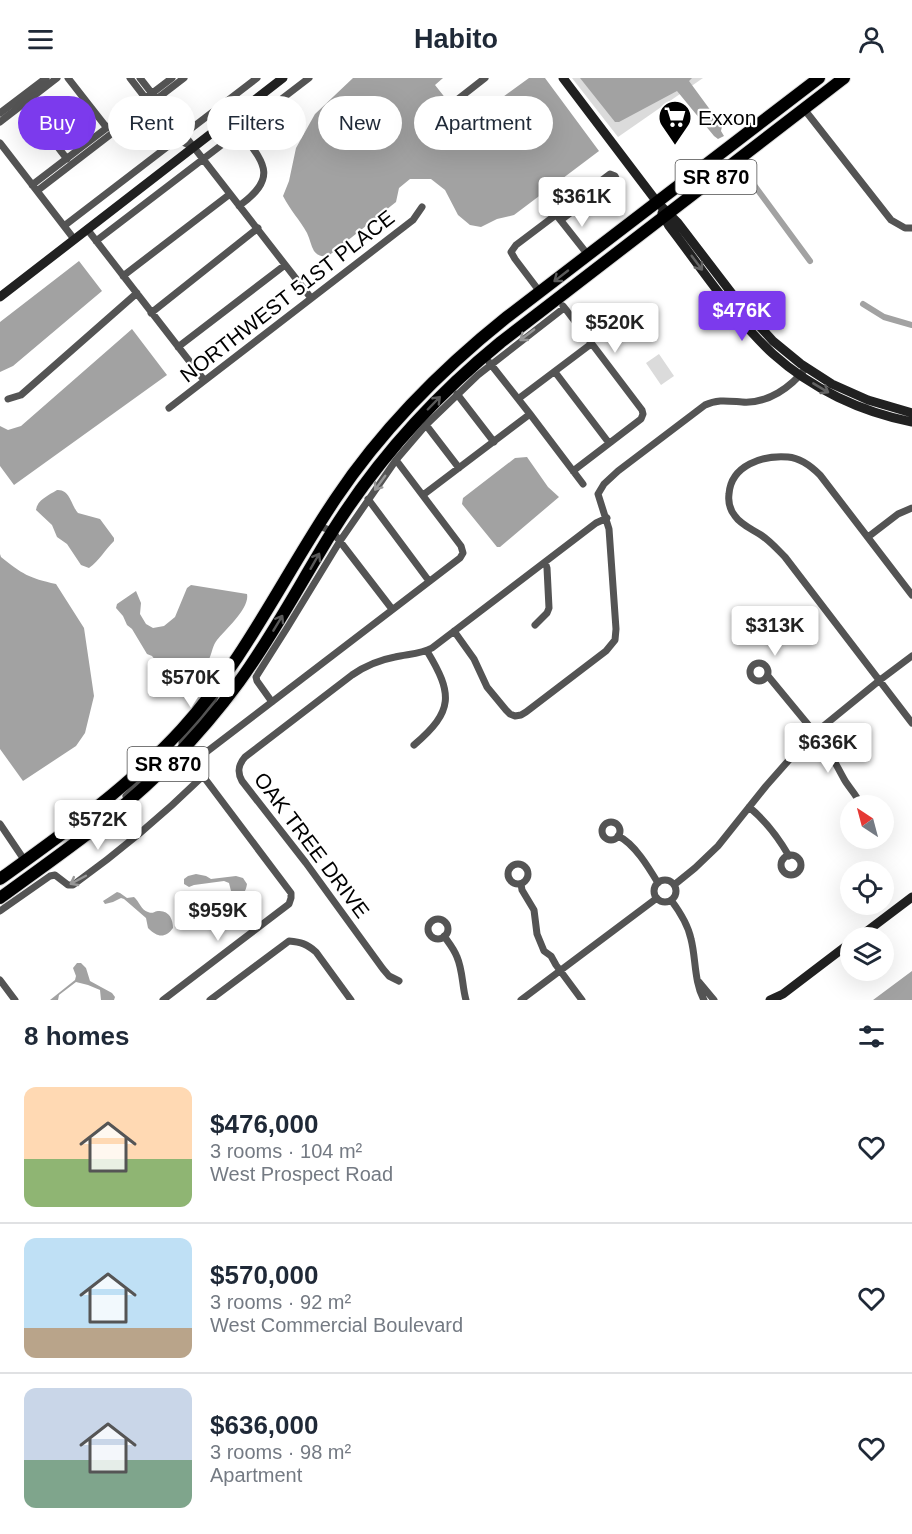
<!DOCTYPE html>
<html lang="en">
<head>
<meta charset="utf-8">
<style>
	body { margin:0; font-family:Arial,sans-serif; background:#f2f2f3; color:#1f2937; height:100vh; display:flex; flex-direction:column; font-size:22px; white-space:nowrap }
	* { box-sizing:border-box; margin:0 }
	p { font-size:20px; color:#747a83 }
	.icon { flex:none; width:33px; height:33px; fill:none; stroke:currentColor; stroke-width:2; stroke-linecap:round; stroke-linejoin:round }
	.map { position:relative; height:922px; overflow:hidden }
	.panel { display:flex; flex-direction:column; background:#fff; flex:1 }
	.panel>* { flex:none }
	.guide { position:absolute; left:18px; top:18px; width:600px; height:54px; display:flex; gap:12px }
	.needle { width:39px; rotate:324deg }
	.controls { position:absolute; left:840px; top:717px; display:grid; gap:12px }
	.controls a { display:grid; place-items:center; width:54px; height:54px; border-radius:50%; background:#fff; box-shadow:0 6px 24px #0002; font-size:30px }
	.price { position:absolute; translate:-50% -51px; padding:0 14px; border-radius:6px; background:#fff; color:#222; font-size:20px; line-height:39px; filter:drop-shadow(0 2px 3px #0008) }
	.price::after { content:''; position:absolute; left:50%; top:36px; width:18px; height:14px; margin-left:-9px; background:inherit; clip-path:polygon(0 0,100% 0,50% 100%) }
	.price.on { background:#7c3aed; color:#fff }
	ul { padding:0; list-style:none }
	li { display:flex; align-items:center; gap:18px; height:150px; padding:0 24px }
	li+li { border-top:2px solid #e0e1e3 }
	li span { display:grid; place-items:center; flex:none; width:168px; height:120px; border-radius:12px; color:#555 }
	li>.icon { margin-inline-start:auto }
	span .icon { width:72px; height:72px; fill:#fffc; stroke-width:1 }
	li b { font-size:26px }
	h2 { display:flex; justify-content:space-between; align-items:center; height:72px; padding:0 24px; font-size:26px }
	.pill { padding:0 21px; border-radius:27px; background:#fff; box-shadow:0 6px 24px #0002; font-size:21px; line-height:54px }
	.pill.on { background:#7c3aed; color:#fff }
	header { display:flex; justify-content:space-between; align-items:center; height:78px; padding:0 24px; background:#fff; font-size:27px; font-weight:600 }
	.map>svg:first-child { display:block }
	.green { fill:#dbdbdb }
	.water { fill:#a2a2a2 }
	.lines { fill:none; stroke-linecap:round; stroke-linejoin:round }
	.canal { stroke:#a2a2a2; stroke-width:6 }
	.highway-casing { stroke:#dbdbdb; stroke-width:14 }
	.street { stroke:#545454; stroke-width:7 }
	.secondary { stroke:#212121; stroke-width:9 }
	.highway { stroke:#000; stroke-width:12 }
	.oneway { stroke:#646464 }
	.oneway2 { stroke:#595959 }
	.oneway3 { stroke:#989898 }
	.labels { text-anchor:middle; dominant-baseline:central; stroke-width:4.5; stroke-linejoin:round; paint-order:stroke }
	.shield { fill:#fff; stroke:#4c4c4c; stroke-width:1.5 }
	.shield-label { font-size:20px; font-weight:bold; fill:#000 }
	.poi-label { font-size:21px; fill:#000; stroke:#fff; text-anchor:start }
	.street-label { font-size:21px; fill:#000; stroke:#fff }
</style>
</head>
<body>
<header><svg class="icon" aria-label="menu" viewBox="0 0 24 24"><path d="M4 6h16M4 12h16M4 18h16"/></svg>Habito<svg class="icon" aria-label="person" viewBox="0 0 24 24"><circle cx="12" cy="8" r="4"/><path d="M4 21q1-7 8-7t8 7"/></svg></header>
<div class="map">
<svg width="912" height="922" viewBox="0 0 912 922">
	<rect width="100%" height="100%" fill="#fff"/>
	<path class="green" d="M572,0H703L618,59Z
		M659,276L674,298L661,307L646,285Z"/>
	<path class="water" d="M353,0H443L435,7L466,46L529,0H545L599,73L514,137L497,141L481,149L470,147L458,137L445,112L431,101H410L399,110L396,124L327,179C321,178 318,178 314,173C311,168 310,161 307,155C300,142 290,132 283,118L289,103L296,70L315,36Z
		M580,0H692L689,3L722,48L721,53L724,58L718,61L714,58L677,13L619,44H615Z
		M79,183L102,213L13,288L0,294V244Z
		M132,251L167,297L14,407L0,388V348L8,352L21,348Z
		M527,379L548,409L559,419L500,469H497L462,426L463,420L515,380Z
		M57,412C70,411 71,427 78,435L100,441L114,460V463C104,473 100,482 89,490L81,487L67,466L57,459L52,447L36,432C37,422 49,417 57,412Z
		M0,476L1,479C22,496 29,500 56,506L84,550L94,618L85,655L76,668L23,703L0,671Z
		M191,507L247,516C250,530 225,552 217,562C213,567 212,574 210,579C205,589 195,597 188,605L179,606L171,603L152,578L147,576L132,551L127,547L123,538L116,530L117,526L136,513L141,525L140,536L146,546L153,550L164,548L175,539L187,510Z
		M196,796L206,798L211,801L236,798L243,800L247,806C246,814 241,822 233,821L229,805L224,803L194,807L189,809L184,806V801L188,798Z
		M117,814L120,815L127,820L134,819C139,823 141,832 148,834C154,836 152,834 158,833C169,832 173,841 173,850C165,861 157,859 148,850L146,840L124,821L121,820L113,824L105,826L103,823Z
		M77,885H81L86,890L90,903L112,915L115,919L114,922H101L100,912L88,907L76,904L59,917L58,922H50L75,902L76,898L73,890Z
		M912,893V922H873Z"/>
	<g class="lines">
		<path class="canal" d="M743,92L810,183
			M863,226L884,239L912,247"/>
		<g class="highway-casing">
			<path id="highway" d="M0,801C64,755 129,709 182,651C245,582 284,497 336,420C383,350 442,291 507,239L819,0
				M0,820C38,792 77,765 113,736C160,698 203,653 239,604C274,556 301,504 332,454C377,382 435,318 501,264L844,0"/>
		</g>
		<path class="street" d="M68,0L107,50
			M130,0L177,61L191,68
			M140,0L311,220
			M24,25L67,81
			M453,25L485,0
			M804,31L891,142L905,150H912
			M0,35L46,0
			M0,44L57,0
			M0,65L74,161
			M32,107L172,0
			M37,113L184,0
			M239,128C279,99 264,85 240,53
			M558,139L588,177
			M64,148L257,0
			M87,151L204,302
			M96,163L309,0
			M123,198L230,116
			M540,214L515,181L511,174L516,167L610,96L615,98L616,100L614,102L561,142
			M563,228L567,233L642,332L643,336L641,341L573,393
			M151,235L258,150
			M178,269L285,187
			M489,284L530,336L583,406
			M555,294L609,365
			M457,316L494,364
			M8,321L21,317L137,215
			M518,321L591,266
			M169,330L413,142L422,129
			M426,347L459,390
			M423,417L530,336
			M368,421L429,503
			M319,448L332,453L392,531
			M868,459L898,436L912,430
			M912,517L820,397C812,389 801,380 788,379C763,377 731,387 729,416C728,424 730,432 735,438C741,447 752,451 761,457C770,463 777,471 785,479L912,645
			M535,547L547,535L549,530L547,490L545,484
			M454,553L474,581L487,609L506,632L510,636L515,638L521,637L526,634L606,573L615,562L616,551L609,451L598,416L604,406L618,393L705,327C717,321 728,323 742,324C768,326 791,309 806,290
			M750 594a9 9 0 1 1 18 0a9 9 0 1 1-18 0Z
			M768,598L815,655L880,602L912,578
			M272,624L257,603L256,599L287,550L340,463L396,382L426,347L478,297L564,230
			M414,667C454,633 453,616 427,573
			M192,685L460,480L463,475L461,468L396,382
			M126,718L168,675L169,668
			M749,729C766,743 778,759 789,778
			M602 753a9 9 0 1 1 18 0a9 9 0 1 1-18 0Z
			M0,746L25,783
			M618,758C634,765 649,790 658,805
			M781 787a10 10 0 1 1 20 0a10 10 0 1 1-20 0Z
			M508 796a10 10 0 1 1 20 0a10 10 0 1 1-20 0Z
			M654 813a11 11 0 1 1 22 0a11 11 0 1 1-22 0Z
			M521,806L522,812L534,832L537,856L544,873L551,878L556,887L582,922
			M674,807L695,790L718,768L766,708L796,674L815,655C828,669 835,685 844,701C849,710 857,717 860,726
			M671,822C680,834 688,846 691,861C696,880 694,904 704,922
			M0,833L50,798L55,797L68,807H73C119,774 162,738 203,698
			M428 851a10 10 0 1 1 20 0a10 10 0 1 1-20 0Z
			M444,858C449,865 454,871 457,879C463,893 462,908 466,922
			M0,902L15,922
			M399,903L389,898L383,891L306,785L242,703C237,694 238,687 245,679L352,597C365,588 379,582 395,579C408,576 421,576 432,570L596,445L607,440
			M699,904L714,922
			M163,922L289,826L291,820V815L203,698L182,672V661L211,627L216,616
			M210,922L289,863C301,864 307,866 316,874L351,922
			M521,922L657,820"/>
		<path class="secondary" d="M563,0L657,124L678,145L743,230L773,263L801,286L832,306L868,322L912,335
			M662,135L669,148C702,191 733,239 773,276C812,311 861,334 912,344
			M0,219L283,0
			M858,860L912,819
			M770,922L783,916L850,865"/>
		<use href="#highway" class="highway"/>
	</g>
	<defs><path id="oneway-shaft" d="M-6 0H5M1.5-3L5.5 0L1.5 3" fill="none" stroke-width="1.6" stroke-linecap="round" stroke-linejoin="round" transform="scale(1.5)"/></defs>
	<g class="oneway">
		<use href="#oneway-shaft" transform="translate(697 185) rotate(53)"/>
		<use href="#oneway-shaft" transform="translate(821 310) rotate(31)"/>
	</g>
	<g class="oneway2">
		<use href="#oneway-shaft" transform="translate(561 198) rotate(142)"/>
		<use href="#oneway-shaft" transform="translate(434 325) rotate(-46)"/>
		<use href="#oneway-shaft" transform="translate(315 483) rotate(-60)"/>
		<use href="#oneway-shaft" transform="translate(278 545) rotate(-59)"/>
	</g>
	<g class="oneway3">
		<use href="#oneway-shaft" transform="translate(527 257) rotate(143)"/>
		<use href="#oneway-shaft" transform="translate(380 405) rotate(126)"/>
		<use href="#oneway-shaft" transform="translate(78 802) rotate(152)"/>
	</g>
	<defs>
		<g id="supermarket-pin" transform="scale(1.725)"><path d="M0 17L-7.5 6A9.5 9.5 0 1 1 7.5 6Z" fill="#000" stroke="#fff"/><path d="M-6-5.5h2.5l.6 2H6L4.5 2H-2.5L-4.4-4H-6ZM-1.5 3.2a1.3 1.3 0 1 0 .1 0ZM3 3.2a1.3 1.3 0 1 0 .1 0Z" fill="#fff"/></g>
	</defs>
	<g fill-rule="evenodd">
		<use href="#supermarket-pin" x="675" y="39"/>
	</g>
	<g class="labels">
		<g class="shield">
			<rect x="675.5" y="82" width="81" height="34" rx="4.5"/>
			<rect x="127.5" y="669" width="81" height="34" rx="4.5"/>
		</g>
		<g class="shield-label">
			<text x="716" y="99">SR 870</text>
			<text x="168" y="686">SR 870</text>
		</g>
		<g class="poi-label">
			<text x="698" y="39">Exxon</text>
		</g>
		<g class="street-label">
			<text transform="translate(287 218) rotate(-38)">NORTHWEST 51ST PLACE</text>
			<text transform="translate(312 767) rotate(53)">OAK TREE DRIVE</text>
		</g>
	</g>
</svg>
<div class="controls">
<a><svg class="needle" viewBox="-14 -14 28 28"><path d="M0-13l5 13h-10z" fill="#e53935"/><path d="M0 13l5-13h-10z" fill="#747a83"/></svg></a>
<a><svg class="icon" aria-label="locate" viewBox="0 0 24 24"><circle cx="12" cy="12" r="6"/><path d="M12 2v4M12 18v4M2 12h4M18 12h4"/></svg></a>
<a><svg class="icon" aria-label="layers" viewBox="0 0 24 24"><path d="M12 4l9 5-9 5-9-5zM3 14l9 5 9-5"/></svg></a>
</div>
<b class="price" style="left:582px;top:150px">$361K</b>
<b class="price on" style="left:742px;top:264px">$476K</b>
<b class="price" style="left:615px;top:276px">$520K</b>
<b class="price" style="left:775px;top:579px">$313K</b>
<b class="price" style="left:191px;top:631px">$570K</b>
<b class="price" style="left:828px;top:696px">$636K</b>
<b class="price" style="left:98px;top:773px">$572K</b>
<b class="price" style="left:218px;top:864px">$959K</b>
<div class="guide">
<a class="pill on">Buy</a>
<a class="pill">Rent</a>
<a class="pill">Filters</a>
<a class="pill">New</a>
<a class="pill">Apartment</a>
</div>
</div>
<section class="panel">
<h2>8 homes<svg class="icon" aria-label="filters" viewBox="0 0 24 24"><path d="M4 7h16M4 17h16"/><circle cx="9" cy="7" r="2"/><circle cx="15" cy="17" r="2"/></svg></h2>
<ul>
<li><span style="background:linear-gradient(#ffd9b3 60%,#8fb573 0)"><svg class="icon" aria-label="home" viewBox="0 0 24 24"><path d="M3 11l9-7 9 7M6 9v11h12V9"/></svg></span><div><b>$476,000</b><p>3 rooms · 104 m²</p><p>West Prospect Road</p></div><svg class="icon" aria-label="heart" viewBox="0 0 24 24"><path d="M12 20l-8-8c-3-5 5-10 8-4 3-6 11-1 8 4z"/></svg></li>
<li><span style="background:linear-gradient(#bfe0f5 75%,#b9a48a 0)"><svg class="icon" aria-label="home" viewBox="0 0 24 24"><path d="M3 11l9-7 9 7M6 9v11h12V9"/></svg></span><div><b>$570,000</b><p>3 rooms · 92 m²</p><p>West Commercial Boulevard</p></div><svg class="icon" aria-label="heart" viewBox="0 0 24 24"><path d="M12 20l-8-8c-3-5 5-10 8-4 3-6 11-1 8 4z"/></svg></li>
<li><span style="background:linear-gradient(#c9d6e8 60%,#7fa58c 0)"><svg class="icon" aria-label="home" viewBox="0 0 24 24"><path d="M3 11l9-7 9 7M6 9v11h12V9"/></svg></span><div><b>$636,000</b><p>3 rooms · 98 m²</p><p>Apartment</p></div><svg class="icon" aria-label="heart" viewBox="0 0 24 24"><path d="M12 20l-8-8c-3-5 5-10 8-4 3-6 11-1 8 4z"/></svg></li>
</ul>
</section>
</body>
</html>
